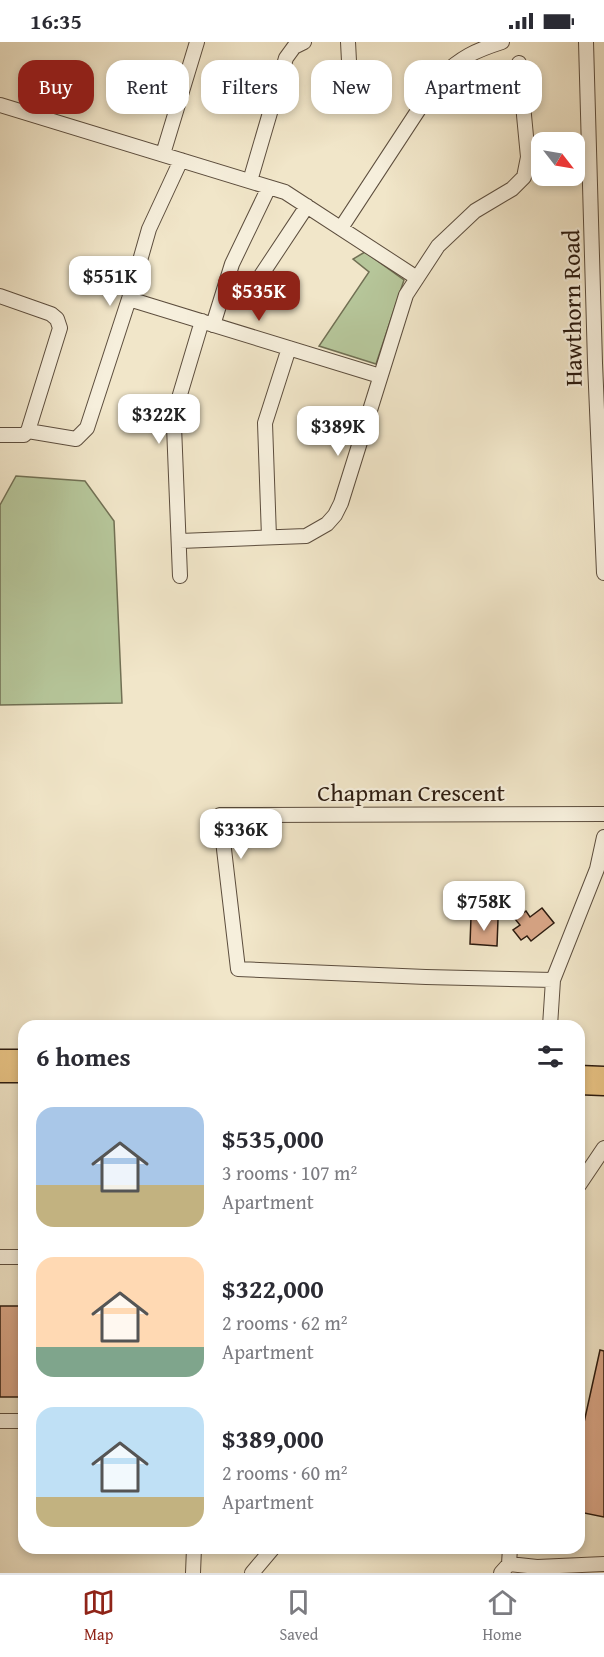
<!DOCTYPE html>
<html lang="en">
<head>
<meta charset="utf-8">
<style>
	body { margin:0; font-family:"Gentium Book Plus",serif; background:#f7f7f7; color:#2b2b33; height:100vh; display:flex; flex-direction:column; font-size:22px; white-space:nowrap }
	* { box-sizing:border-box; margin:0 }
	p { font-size:20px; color:#7c7c81 }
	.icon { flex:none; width:33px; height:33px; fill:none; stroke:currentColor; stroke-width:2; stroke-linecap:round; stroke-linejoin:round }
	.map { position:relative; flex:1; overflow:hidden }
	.side { position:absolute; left:18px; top:978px; width:567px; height:534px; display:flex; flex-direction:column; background:#fff; border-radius:18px; box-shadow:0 3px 9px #0003 }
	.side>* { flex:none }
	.top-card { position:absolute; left:18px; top:18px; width:568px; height:54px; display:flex; gap:12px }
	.needle { width:39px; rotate:121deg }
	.tools { position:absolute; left:531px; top:90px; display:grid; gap:12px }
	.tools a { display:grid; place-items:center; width:54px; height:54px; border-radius:12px; background:#fff; box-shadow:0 3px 9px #0003; font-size:30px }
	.price { position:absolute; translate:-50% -51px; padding:0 14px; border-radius:12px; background:#fff; color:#222; font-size:20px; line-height:39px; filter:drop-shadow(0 2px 3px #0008) }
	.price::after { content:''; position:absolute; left:50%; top:36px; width:18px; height:14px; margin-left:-9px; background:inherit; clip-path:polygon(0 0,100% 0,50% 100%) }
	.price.current { background:#8f2418; color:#fff }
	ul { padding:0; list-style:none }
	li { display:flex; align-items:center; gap:18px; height:150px; padding:0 18px }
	li span { display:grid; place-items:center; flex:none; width:168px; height:120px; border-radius:18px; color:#555 }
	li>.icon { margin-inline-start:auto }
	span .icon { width:72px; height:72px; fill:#fffc; stroke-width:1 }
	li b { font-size:26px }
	h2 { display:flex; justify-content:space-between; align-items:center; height:72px; padding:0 18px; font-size:26px }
	.pill { padding:0 21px; border-radius:18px; background:#fff; box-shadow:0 3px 9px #0003; font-size:21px; line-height:54px }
	.pill.current { background:#8f2418; color:#fff }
	.status { display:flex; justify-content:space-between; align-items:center; height:42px; padding:0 30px; background:#fff; direction:ltr }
	.status svg { height:16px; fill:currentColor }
	.dock { display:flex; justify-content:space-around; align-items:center; height:84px; border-top:2px solid #e1e1e2; background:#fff; font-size:16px; color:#7c7c81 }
	.dock a { display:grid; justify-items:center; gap:3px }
	.dock .current { color:#8f2418 }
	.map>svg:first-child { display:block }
	.green { fill:#b6c69a; stroke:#717054; stroke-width:1.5 }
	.building { fill:#daa788; stroke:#2c1b0f; stroke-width:1.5 }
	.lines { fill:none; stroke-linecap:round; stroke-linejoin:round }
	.minor-casing { stroke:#5d4e3e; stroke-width:16 }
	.major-casing { stroke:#2c1b0f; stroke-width:19 }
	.minor { stroke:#f6efdc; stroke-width:14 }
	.major { stroke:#e8c384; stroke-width:16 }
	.labels { text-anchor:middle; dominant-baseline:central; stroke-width:4.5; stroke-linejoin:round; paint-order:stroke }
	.street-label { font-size:24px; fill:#2c1b0f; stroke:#f6efdc }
</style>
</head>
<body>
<div class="status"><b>16:35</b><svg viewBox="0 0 49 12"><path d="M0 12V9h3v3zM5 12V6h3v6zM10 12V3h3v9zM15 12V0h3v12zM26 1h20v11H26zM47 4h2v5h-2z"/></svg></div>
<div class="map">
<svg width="604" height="1531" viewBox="0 0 604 1531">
	<rect width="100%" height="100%" fill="#f1e6c9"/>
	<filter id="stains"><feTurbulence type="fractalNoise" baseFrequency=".00333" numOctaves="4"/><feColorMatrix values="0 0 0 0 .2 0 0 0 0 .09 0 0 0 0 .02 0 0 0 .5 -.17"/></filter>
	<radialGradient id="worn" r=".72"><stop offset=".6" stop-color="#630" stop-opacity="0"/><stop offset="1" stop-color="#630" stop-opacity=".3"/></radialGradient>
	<path class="green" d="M365,210L404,238L376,322L319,304L369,230L353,217Z
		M16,434L85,439L114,479L122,661L0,663V463Z"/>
	<path class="building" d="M542,866L554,881L531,899L527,894L521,898L513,888L520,883L515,877L526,869L530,875Z
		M471,875L498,877L497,904L470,902Z
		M0,1264H24V1355H0Z
		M600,1308L604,1309V1475L579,1470V1403Z"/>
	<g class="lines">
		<g class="minor-casing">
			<path id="minor" d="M348,0L350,38
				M586,0L595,321L604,531
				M0,63L285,150L417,236
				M163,112L197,0
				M250,139L286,16L294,5L304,0
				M341,186L440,35C462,15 474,9 502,0
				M256,241L307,164
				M224,249L260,260
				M0,254L51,272L57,277L60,286L28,389L24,393H0
				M129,257L380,334
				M213,283L232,222L269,145
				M28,389L76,397L87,386L129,257L149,187L181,118
				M269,495L265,381L289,306
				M180,499L306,494L327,482L335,473L341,461L406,253L438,204L475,169L512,147L524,135L528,115L519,21
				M180,534L174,384L176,366L202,279
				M553,938L426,935L238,927L220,773L604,772
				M550,984L553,938L597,827L604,795
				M579,1143L604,1106
				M0,1215H24
				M0,1379H24
				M509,1522L510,1506
				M193,1531L194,1506
				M252,1531L273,1506
				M501,1531L509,1522L537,1525
				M537,1531V1525L604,1522"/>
		</g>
		<g class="major-casing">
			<path id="major" d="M0,1016H24
				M0,1032H24
				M579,1032L604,1033
				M579,1044L604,1045"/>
		</g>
		<use href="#minor" class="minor"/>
		<use href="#major" class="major"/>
	</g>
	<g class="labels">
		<g class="street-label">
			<text transform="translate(572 266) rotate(-91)">Hawthorn Road</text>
			<text x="411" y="750">Chapman Crescent</text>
		</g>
	</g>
	<rect width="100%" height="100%" filter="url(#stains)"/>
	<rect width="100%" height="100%" fill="url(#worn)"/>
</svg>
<div class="tools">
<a><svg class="needle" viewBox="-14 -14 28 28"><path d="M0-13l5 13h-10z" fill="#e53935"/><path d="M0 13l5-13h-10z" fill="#7c7c81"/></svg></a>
</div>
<b class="price" style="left:110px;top:265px">$551K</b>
<b class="price current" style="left:259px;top:280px">$535K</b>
<b class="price" style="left:159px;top:403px">$322K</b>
<b class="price" style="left:338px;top:415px">$389K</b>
<b class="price" style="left:241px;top:818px">$336K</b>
<b class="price" style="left:484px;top:890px">$758K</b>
<div class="top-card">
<a class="pill current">Buy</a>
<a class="pill">Rent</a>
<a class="pill">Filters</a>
<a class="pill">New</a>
<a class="pill">Apartment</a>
</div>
<section class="side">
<h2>6 homes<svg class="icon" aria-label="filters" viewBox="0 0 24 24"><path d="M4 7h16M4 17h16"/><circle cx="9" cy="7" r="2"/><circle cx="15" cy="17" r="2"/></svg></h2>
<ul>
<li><span style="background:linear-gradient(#a9c7e8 65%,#c2b280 0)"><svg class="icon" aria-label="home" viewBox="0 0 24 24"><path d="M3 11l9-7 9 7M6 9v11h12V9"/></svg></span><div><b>$535,000</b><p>3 rooms · 107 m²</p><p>Apartment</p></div></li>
<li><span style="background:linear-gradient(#ffd9b3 75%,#7fa58c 0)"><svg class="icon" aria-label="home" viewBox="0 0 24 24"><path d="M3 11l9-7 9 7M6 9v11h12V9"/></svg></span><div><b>$322,000</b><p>2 rooms · 62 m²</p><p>Apartment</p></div></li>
<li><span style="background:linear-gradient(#bfe0f5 75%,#c2b280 0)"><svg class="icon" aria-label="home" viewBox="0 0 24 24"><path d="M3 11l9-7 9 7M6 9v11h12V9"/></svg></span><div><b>$389,000</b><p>2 rooms · 60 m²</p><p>Apartment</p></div></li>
</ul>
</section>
</div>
<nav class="dock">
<a class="current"><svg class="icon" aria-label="map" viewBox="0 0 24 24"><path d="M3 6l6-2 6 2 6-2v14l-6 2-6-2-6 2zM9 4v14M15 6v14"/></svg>Map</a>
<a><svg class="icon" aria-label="saved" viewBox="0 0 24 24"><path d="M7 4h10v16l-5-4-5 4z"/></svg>Saved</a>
<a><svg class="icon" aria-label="home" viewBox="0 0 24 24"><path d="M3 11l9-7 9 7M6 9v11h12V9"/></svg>Home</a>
</nav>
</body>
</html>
